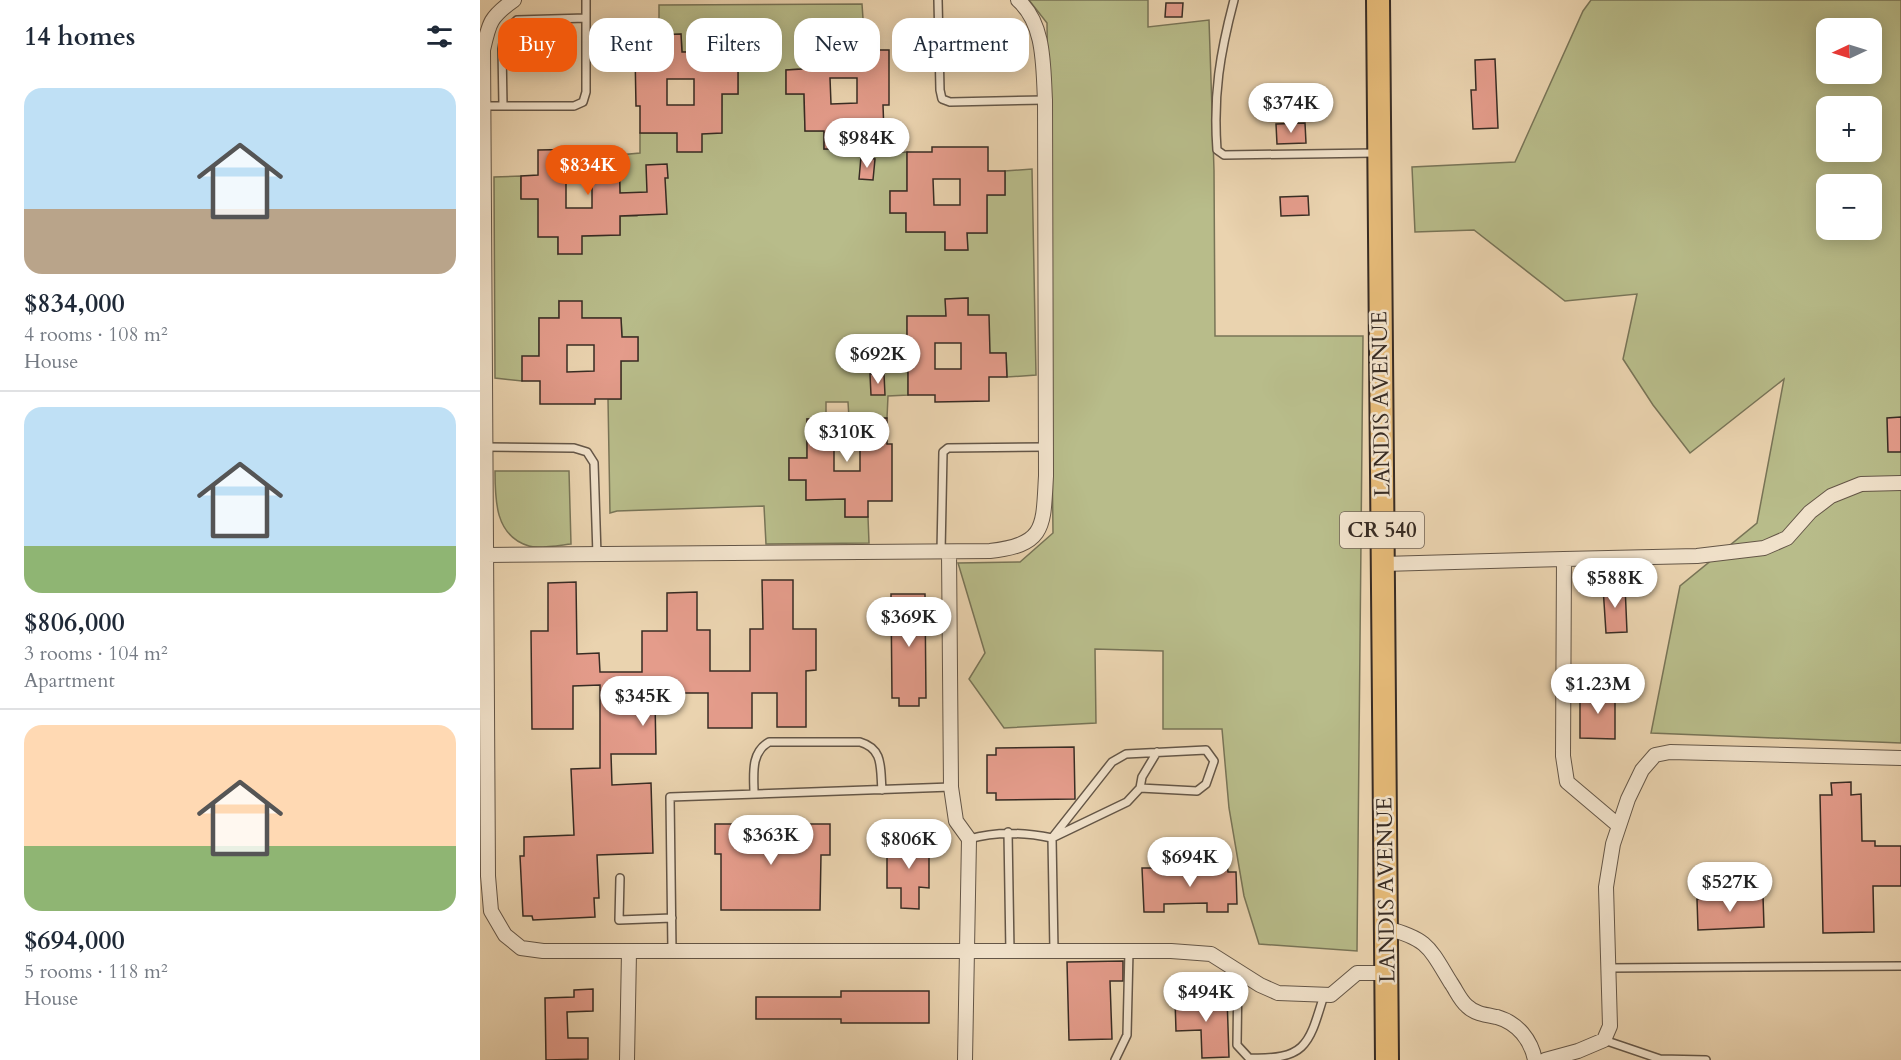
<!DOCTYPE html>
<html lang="en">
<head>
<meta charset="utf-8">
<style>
	body { margin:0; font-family:Cardo,serif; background:#f2f2f3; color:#1f2937; height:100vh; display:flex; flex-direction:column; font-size:22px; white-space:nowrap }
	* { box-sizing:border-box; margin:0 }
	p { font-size:20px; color:#747a83 }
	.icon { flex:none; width:33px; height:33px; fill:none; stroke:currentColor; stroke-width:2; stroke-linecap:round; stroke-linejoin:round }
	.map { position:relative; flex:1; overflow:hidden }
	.side { display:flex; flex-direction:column; background:#fff; width:480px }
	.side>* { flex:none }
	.banner { position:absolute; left:18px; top:18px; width:570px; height:54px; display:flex; gap:12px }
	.needle { width:39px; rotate:266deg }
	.tools { position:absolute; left:1336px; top:18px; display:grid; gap:12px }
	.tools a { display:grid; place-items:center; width:66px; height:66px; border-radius:12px; background:#fff; box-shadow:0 3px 15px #0003; font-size:30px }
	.price { position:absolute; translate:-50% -51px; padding:0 14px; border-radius:21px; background:#fff; color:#222; font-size:20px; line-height:39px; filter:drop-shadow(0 2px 3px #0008) }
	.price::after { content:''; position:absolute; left:50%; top:36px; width:18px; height:14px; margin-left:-9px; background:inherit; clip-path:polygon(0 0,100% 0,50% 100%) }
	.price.selected { background:#ea580c; color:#fff }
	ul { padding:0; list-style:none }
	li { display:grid; align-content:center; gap:12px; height:318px; padding:0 24px }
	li+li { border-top:2px solid #e0e1e3 }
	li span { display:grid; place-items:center; height:186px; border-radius:18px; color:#555 }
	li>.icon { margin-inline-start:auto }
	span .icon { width:108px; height:108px; fill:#fffc; stroke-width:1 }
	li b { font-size:26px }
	h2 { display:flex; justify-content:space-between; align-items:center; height:72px; padding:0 24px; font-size:26px }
	.tag { padding:0 21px; border-radius:18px; background:#fff; box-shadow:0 3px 15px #0003; font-size:21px; line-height:54px }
	.tag.selected { background:#ea580c; color:#fff }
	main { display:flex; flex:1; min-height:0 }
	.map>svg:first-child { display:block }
	.green { fill:#b8bc8a; stroke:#787457; stroke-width:1.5; fill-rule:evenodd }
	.building { fill:#e49c8b; stroke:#382c24; stroke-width:1.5; fill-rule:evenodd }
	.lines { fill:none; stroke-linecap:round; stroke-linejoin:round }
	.lane-casing { stroke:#645647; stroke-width:10 }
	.street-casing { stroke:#645647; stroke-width:16 }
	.primary-casing { stroke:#382c24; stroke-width:26 }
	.lane { stroke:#f1e2cb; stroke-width:7 }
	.street { stroke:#f1e2cb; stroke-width:14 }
	.primary { stroke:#e5ba78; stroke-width:22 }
	.labels { text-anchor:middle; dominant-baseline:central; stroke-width:5; stroke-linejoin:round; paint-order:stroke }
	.shield { fill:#f1e2cb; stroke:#706356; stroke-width:1.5 }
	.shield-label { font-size:21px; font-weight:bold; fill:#382c24 }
	.street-label { font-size:22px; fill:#382c24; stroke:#f1e2cb }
</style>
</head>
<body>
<main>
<section class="side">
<h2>14 homes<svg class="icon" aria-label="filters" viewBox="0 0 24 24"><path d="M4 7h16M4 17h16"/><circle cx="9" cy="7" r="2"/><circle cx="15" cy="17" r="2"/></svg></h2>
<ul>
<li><span style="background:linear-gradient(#bfe0f5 65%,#b9a48a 0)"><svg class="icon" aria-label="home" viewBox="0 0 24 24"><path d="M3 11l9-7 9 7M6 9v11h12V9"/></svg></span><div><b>$834,000</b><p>4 rooms · 108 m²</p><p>House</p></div></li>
<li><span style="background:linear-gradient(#bfe0f5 75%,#8fb573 0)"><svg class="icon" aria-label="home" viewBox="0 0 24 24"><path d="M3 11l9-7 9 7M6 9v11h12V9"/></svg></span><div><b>$806,000</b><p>3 rooms · 104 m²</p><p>Apartment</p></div></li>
<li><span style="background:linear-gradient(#ffd9b3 65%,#8fb573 0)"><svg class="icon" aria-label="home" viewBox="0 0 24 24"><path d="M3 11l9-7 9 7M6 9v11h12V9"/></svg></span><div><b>$694,000</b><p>5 rooms · 118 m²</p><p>House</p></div></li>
</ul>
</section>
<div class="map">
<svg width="1421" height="1060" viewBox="0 0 1421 1060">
	<rect width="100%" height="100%" fill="#ead3af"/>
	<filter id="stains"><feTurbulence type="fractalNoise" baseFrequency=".00333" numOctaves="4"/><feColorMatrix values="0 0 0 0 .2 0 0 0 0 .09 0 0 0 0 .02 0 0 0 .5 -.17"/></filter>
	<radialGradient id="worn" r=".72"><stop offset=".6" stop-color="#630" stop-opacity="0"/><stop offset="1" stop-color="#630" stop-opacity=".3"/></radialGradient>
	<path class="green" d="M549,0H668V27L729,20L734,170L735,336H883L877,951L779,944L764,896L749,808L742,729H683V651L615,649L616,723L524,728L489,679L505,653L478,563L540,562L573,533L567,23Z
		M1111,0H1421V743L1171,733L1200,586L1277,523L1304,379L1210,453L1173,405L1143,359L1157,294L1085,301L994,230L935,232L932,167L1035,162L1103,11ZM1347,28H1392V74H1347ZM1347,106H1392V152H1347ZM1347,184H1392V230H1347Z
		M382,4L384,33H361V51H322V69L306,70V94H324L325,131H344V149H367V132H404L405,153L427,152V191H410V213H426V232H465V250H487V233H507V195H525V171L552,169L556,375L527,377L526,353H510L488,315V298L466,299V316L427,317V336L411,337V359H428V395L408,396L407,418H369L368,402H346V419H327V458H309V480H326V500L365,499V517H388L389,543L286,544L284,506L137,511L130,513L128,399H141V361L158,360V337H142L141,318H102L79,301V318H59V356L42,381L15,378L14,177L41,176V198L58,199L78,237V254L102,236L140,235V216H157V193H140L139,155L160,153V133H241L242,94H258V71H241V52H202L201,34L179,35V5Z
		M15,471H89L91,544C81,545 58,549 49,546C15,536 15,500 15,471Z"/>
	<path class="building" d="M686,3H703L702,17H685Z
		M361,33H384V50H409V105H403L404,132H367V149H344V131H325L324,94H306V70L322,69V51H361ZM350,78H377V103L351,104Z
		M201,34L202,52H241V71H258V94H242V133L222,134V152H197V133H160V106H156L155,52H179V35ZM187,79H214V105H187Z
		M1015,59L1018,128L993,129L991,90H996L995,60Z
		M825,123L826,143L797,144L796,124Z
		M452,147H508V171H525V195H507V233H487L488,250H465V232H426V213H410V191H427V152H452ZM453,179H480V205H454Z
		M113,149V155H139L140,193L167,192L166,165L187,164L188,178H185L187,214L140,216V235L102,236V254H78V237H58V199H41V176L58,175V150ZM86,182H112V208H86Z
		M381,157L395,159L393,180L379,179Z
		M828,196L829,215L801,216L800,197Z
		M488,298V315H509L510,353H526L527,377H509V401L455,402V395H428V359L411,360V336H427V316H466L465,299ZM455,343H481V369H455Z
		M79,301H102V318H141L142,337H158V361H141V399H115V404H60V381H42V356H59V318H79ZM87,345H114V371L87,372Z
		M390,374H404L405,395H391Z
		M1421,417V452H1408L1407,418Z
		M407,418V444H412V501H388V517H365V499L326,500V480H309V458H327V419ZM354,445L380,446V471H354Z
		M282,580H313V629H336V670L326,671V727H297V693H272V728H228V693H199V700H175L176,754H131L132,785L171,783L173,853L117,855L119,898H114L115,917L53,920L52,916H43L40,856H44V837L94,835L91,769L120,768V685L93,686V729H52L51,631H68V583L96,582L97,654L119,653L120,672H162V631H187V593L217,592V630H230V671H270V629H283Z
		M1145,585L1147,632L1126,633L1123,587Z
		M411,594H445L446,698H439V706H419V698H412Z
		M1105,690H1135V739L1100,738V700H1105Z
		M594,747L595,799L516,800V793H507V755H516V748Z
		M1371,782V795L1381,794L1382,841H1395V846H1421V886H1393L1394,932L1343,933L1340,795H1352L1351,783Z
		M235,824H350V855H341L340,910H241V854H235Z
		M421,831H438V853H449V888L439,887V909L421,908V888H407V853H421Z
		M747,864L748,872H756L757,904H748V912H727V903L684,904V912H664L662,868H684V875L717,874V865Z
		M1283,896L1284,927L1218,930L1217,899Z
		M643,961V981H630L632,1039L589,1040L587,962Z
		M113,989V1011L87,1012L88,1038H108V1059L66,1060L65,998L94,997V990Z
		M361,991H449V1023H361V1019H276V997H361Z
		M747,997L749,1057L722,1058L721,1030L696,1031L695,999Z"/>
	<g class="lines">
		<g class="lane-casing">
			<path id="lane" d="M458,0L460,90L462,99L470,102L565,100
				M754,0C740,53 733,95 737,150L744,155L895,153
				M4,106H94L103,102L106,92V0
				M23,106L22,49L25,31L37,20L106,18
				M5,447L94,448L107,452L114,463L117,555
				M461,552L463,452L468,448L565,447
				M274,794C274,775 270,753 289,742H380C404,749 400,768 402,790
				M528,832L530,952
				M489,839C517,831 543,832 572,838L632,762L646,754L726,750L734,761L726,784L717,791L660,788
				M140,878L139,920L192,918
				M192,951L190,797L471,787
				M574,951L572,838L647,802L660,788L662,777L677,752
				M1129,968L1421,966
				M758,971L757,1045L769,1058C827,1060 829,1044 844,995
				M1124,1040L1180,1059L1226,1060
				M635,1060L647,1035L649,951"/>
		</g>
		<g class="street-casing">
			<path id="street" d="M34,0C10,17 9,23 3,50L8,876L11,911L25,935L41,948L63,951H691L731,954L780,985L798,993L851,995L877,973H907
				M469,552L471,787L476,821L489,839L485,1060
				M6,555L510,551C567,545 563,525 566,476L565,100C563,66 565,24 538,0
				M1084,559L1217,556L1284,548L1307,538L1330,512L1351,496L1381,484L1421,483
				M903,564L1084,559L1083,756L1087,782L1139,826
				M906,928C948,939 949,947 971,983C976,990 980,1000 987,1006C995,1014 1006,1015 1017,1017C1038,1023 1051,1040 1055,1060
				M147,1060L149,952
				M1065,1060L1098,1051L1124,1040L1130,1026L1126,887L1133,844L1148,799L1162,770L1175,755L1190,752L1421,758"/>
		</g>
		<g class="primary-casing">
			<path id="primary" d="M898,0L907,1060"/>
		</g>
		<use href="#lane" class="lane"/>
		<use href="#street" class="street"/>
		<use href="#primary" class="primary"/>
	</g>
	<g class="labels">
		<rect class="shield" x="860" y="512" width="84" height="36" rx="4.5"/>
		<g class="shield-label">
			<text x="902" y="530">CR 540</text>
		</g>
		<g class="street-label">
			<text transform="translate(901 404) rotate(-91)">LANDIS AVENUE</text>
			<text transform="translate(906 890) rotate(-91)">LANDIS AVENUE</text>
		</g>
	</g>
	<rect width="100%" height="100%" filter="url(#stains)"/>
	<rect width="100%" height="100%" fill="url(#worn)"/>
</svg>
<div class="tools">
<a><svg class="needle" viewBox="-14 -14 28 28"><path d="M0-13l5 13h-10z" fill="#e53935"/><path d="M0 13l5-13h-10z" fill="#747a83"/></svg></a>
<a>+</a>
<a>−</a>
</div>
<b class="price" style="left:811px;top:134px">$374K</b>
<b class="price" style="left:387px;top:169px">$984K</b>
<b class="price selected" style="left:108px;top:196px">$834K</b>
<b class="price" style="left:398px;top:385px">$692K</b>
<b class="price" style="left:367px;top:463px">$310K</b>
<b class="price" style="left:1135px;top:609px">$588K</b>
<b class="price" style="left:429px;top:648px">$369K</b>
<b class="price" style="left:1118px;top:715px">$1.23M</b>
<b class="price" style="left:163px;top:727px">$345K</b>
<b class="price" style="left:291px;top:866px">$363K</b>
<b class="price" style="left:429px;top:870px">$806K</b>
<b class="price" style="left:710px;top:888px">$694K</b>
<b class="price" style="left:1250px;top:913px">$527K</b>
<b class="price" style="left:726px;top:1023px">$494K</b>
<div class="banner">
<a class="tag selected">Buy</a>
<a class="tag">Rent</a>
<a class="tag">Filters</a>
<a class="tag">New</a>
<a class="tag">Apartment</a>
</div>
</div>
</main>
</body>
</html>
